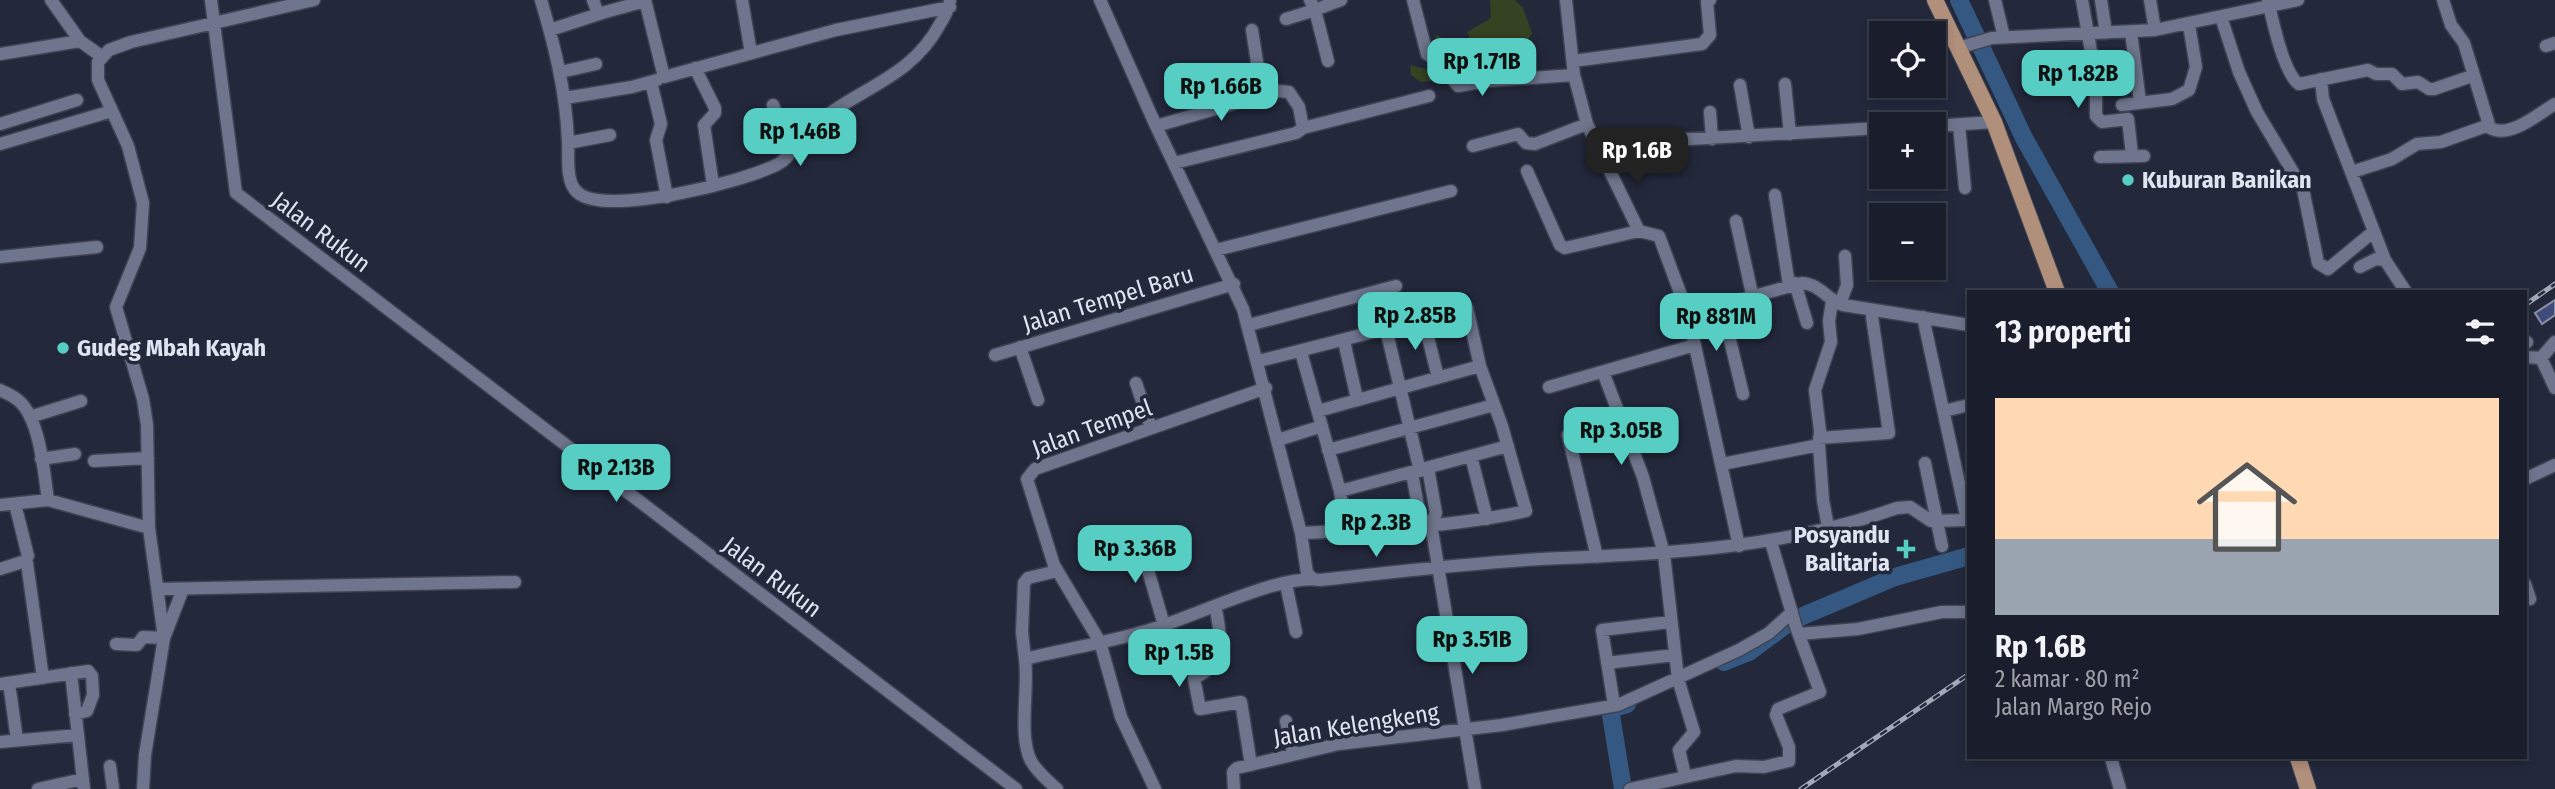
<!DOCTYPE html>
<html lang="id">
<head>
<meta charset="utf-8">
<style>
	body { margin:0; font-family:"Fira Sans Condensed",sans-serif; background:#272b38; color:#f1f3f6; height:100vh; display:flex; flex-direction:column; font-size:26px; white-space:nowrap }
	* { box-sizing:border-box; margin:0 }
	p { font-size:23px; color:#9fa2a9 }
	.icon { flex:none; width:38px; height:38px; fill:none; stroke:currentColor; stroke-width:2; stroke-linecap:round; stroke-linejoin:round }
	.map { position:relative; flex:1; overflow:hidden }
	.sheet { position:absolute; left:1967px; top:290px; width:560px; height:469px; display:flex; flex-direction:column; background:#1a1e2c; border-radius:0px; box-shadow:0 4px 10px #0003,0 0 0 2px #383c48 }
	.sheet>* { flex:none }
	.controls { position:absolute; left:1869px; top:21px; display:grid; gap:14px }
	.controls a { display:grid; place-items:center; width:77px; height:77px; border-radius:0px; background:#1a1e2c; box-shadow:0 4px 10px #0003,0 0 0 2px #383c48; font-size:35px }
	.price { position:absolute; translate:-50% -60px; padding:0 16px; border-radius:14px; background:#56cec3; color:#111; font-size:23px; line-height:46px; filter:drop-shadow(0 2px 4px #0008) }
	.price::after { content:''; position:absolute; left:50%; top:42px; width:21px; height:16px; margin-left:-10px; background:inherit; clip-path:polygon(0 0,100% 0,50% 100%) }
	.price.selected { background:#222; color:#fff }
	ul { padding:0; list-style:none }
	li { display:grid; align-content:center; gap:14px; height:371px; padding:0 28px }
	li span { display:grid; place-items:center; height:217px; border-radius:0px; color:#555 }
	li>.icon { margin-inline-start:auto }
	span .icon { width:126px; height:126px; fill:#fffc; stroke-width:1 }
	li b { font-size:30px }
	h2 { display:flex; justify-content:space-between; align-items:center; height:84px; padding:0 28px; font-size:30px }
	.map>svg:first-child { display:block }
	.green { fill:#364323 }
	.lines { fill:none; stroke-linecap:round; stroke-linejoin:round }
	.river { stroke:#345881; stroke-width:18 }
	.building { fill:#3f4b7a; stroke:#888fa7; stroke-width:2 }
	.minor-casing { stroke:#3f4353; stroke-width:15 }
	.major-casing { stroke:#3f4353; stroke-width:18 }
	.minor { stroke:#6e758c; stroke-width:12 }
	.major { stroke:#b08f7b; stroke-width:16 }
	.rail-casing { stroke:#a5a8b7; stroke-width:5 }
	.rail { stroke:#23283b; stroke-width:2.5; stroke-dasharray:8; stroke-linecap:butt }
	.poi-dot { fill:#56cec3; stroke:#23283b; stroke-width:2.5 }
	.labels { text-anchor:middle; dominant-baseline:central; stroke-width:7; stroke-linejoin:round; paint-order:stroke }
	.poi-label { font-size:24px; font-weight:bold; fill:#e0e3f0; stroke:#23283b; text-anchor:start }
	.street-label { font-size:24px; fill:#e0e3f0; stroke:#23283b }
</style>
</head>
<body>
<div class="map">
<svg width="2555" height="789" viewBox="0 0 2555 789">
	<rect width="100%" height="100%" fill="#23283b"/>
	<path class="green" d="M1490,0H1515L1523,8L1532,33L1525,46L1531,62L1510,68L1490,67L1475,50L1467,32L1491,18Z
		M1436,35C1456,43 1465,50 1470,73L1460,78L1421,82L1411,75L1410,65L1429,70L1440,69L1444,61L1434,43Z"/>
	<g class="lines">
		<path class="river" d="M1959,0L2024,138L2110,292
			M1724,662L1749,652L1791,621L1895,577L1969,556
			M1623,789L1610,709L1627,704"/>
	</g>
	<path class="building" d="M2555,300V315L2542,324L2535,313Z"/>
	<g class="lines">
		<g class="minor-casing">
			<path id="minor" d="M51,0L80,41L101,56
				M211,0L236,193L1016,789
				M541,0C555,47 566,92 568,141C569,155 565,181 577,192C604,218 747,181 778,164C790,158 793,146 802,136C807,130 815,124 822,119C865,86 912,76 940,24C945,16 949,9 950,0
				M593,0L597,11L602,13L645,1
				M645,0L664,77L836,30L950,7
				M742,0L751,53
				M1100,0L1156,126L1243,309L1301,533L1307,573L1311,577
				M1310,0L1315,10L1341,0
				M1413,0L1427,54L1438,62L1458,86L1486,81L1574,75
				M1566,0L1574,75L1587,124L1639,231
				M1995,0L2004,37
				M2082,0L2096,80V116L2102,122L2128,119L2132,155
				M2101,0L2106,33
				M2150,0L2155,30
				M2268,0C2272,19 2284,74 2299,84L2368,70L2376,74H2392L2402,84L2418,82L2429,89H2434L2472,76
				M2443,0L2451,25L2464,43L2490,128C2510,139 2538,114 2555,104
				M2221,17L2239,72L2257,112L2303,189L2318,263L2328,269L2373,232
				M1286,19L1315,10L1328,61
				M550,30L602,13
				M1252,30L1262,94
				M2131,32L2140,102
				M2546,46L2555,43
				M1958,48L1992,38L2155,30L2298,0
				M0,54L80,41
				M1573,61L1702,44L1710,35L1707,2L1710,0
				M695,68L715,108V113L704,125L713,185
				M561,72L596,64
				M2321,79L2323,99L2385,260
				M651,82L661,124L656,140L667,197
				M1785,84L1790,134
				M1740,85L1749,137
				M565,98L632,87L657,80
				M773,105L791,152
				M2122,105L2172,99L2189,90L2196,67L2189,25
				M1710,112L1712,139
				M0,124L77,100
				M1959,125L1965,188
				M1156,126L1278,91L1289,92L1299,107L1303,128
				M1934,126L1994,122
				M568,143L610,135
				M0,144L112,111
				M1473,146L1518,134L1526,143L1535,144L1587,124
				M1605,156L1635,144L1656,141L1881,128
				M2100,157L2144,156
				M1174,163L1296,133L1303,128L1429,96
				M1527,171L1560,245L1565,248L1639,231L1659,236L1688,314L1739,546
				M2352,172L2392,159L2417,144L2441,142L2489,125
				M1775,195L1789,285
				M1736,221L1752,294
				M1216,250L1451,191
				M0,257L97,247
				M2360,267L2376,259L2385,260L2406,292
				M1795,283L1807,323
				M1721,303L1743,394
				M1840,304L1847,285L1845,256
				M1688,314L1802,283C1820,284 1827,300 1843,305L1969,325
				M1923,317L1967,520
				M1423,318L1438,377
				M1249,325L1396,286
				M1386,329L1420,471
				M1344,341L1357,399
				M2525,343L2527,342
				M1020,347L1038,400
				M93,352L126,343
				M1301,352L1340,491L1347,532
				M995,355L1234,284
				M2525,357L2541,358L2555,388
				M2541,358L2555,342
				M1259,361L1467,308L1480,366L1502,426L1526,511C1453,527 1376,530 1301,533
				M1603,372L1643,477L1664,554L1678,679L1694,732L1679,750L1685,775
				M1136,383L1151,428
				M1549,387L1695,345
				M0,390C6,393 14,396 19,401C40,419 44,473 48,500
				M1318,411L1480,366
				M1944,411L1969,405
				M30,417L81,401
				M1568,435L1597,557
				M1819,438L1889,433L1871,310
				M1278,440L1322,426
				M1819,445L1823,500L1828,527
				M1328,450L1494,405
				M1471,456L1487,519
				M41,459L75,454
				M94,461L148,458
				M1925,463L1942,546
				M1722,464L1819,445L1820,431L1815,390L1831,342L1829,321L1832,301
				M1428,468L1436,513L1431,524L1434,542L1475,789
				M1412,473L1420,517L1431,524
				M2525,479L2555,465
				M1340,491L1508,446
				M15,504L28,556
				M0,505L48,500L149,528
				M1138,536L1164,625
				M0,569L22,562L27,563L43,678
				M1286,584L1296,632
				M2525,584L2530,599
				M158,589L515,582
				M1215,606C1222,635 1225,665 1194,678L1200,709L1241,702L1251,765
				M1799,634L1858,629L1942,612H1969
				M116,644L137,645L143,637L164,638L183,589
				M1025,659L1022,632L1024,583L1028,578L1057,571
				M1607,663L1674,655
				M71,673L84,789
				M9,683L17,740
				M0,684L88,671L92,676L93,695L87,711L75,714
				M1614,705L1602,630L1670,622
				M1286,721L1293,753
				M0,742L78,735
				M2111,758L2120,789
				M110,766L113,789
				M38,789L83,779
				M143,789L145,755L164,638L149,528L147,425L143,399L116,307L140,248L143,203L128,146L98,80V62L109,50L131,42L314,0
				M1057,789C1048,781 1037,772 1031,761C1018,736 1029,689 1025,659C1065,649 1106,643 1146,631C1190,619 1280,573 1320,580C1394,572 1468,563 1542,559C1667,553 1778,550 1897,508L1910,507L1931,521L1969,520
				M1155,789L1121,717L1100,642L1054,565L1027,479L1035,469L1266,388
				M1234,789L1233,772L1237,768L1339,744L1502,725L1618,705L1739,650L1769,633L1792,612
				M1630,789L1736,766L1764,767L1789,761V747L1776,715L1778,709L1820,692L1796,627L1771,542"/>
		</g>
		<g class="major-casing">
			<path id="major" d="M1935,0L1994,122L2057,292
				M2298,758L2308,789"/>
		</g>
		<use href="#minor" class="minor"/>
		<use href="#major" class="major"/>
		<g class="rail-casing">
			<path id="rail" d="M2525,305L2555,284
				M1801,789L1969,674"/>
		</g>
		<use href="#rail" class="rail"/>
	</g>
	<g class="poi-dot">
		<circle cx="2128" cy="180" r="7"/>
		<circle cx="63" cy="348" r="7"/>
		<path d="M1902.5 538.5h7v7h7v7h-7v7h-7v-7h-7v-7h7z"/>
	</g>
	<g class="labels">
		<g class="poi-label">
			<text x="2142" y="180">Kuburan Banikan</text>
			<text x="77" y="348">Gudeg Mbah Kayah</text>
			<text x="1890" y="535" text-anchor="end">Posyandu<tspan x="1890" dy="28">Balitaria</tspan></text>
		</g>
		<g class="street-label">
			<text transform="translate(321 232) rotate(37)">Jalan Rukun</text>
			<text transform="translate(1108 299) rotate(-17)">Jalan Tempel Baru</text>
			<text transform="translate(1092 428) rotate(-20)">Jalan Tempel</text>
			<text transform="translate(772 577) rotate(37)">Jalan Rukun</text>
			<text transform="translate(1356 725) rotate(-9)">Jalan Kelengkeng</text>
		</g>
	</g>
</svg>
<div class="controls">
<a><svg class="icon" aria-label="locate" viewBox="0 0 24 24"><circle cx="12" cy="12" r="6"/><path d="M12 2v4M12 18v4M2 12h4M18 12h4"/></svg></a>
<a>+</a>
<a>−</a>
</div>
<b class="price" style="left:1482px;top:98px">Rp 1.71B</b>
<b class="price" style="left:2078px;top:110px">Rp 1.82B</b>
<b class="price" style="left:1221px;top:123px">Rp 1.66B</b>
<b class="price" style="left:800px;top:168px">Rp 1.46B</b>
<b class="price selected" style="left:1637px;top:187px">Rp 1.6B</b>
<b class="price" style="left:1415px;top:352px">Rp 2.85B</b>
<b class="price" style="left:1716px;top:353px">Rp 881M</b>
<b class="price" style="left:1621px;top:467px">Rp 3.05B</b>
<b class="price" style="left:616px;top:504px">Rp 2.13B</b>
<b class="price" style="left:1376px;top:559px">Rp 2.3B</b>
<b class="price" style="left:1135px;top:585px">Rp 3.36B</b>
<b class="price" style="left:1472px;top:676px">Rp 3.51B</b>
<b class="price" style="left:1179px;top:689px">Rp 1.5B</b>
<section class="sheet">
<h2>13 properti<svg class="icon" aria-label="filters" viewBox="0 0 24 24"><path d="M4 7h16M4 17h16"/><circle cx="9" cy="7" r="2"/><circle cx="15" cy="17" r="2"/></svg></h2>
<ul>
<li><span style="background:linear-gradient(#ffd9b3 65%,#9aa5b1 0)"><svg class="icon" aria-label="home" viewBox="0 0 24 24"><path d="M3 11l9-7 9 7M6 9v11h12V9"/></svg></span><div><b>Rp 1.6B</b><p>2 kamar · 80 m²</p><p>Jalan Margo Rejo</p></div></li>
</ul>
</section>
</div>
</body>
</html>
